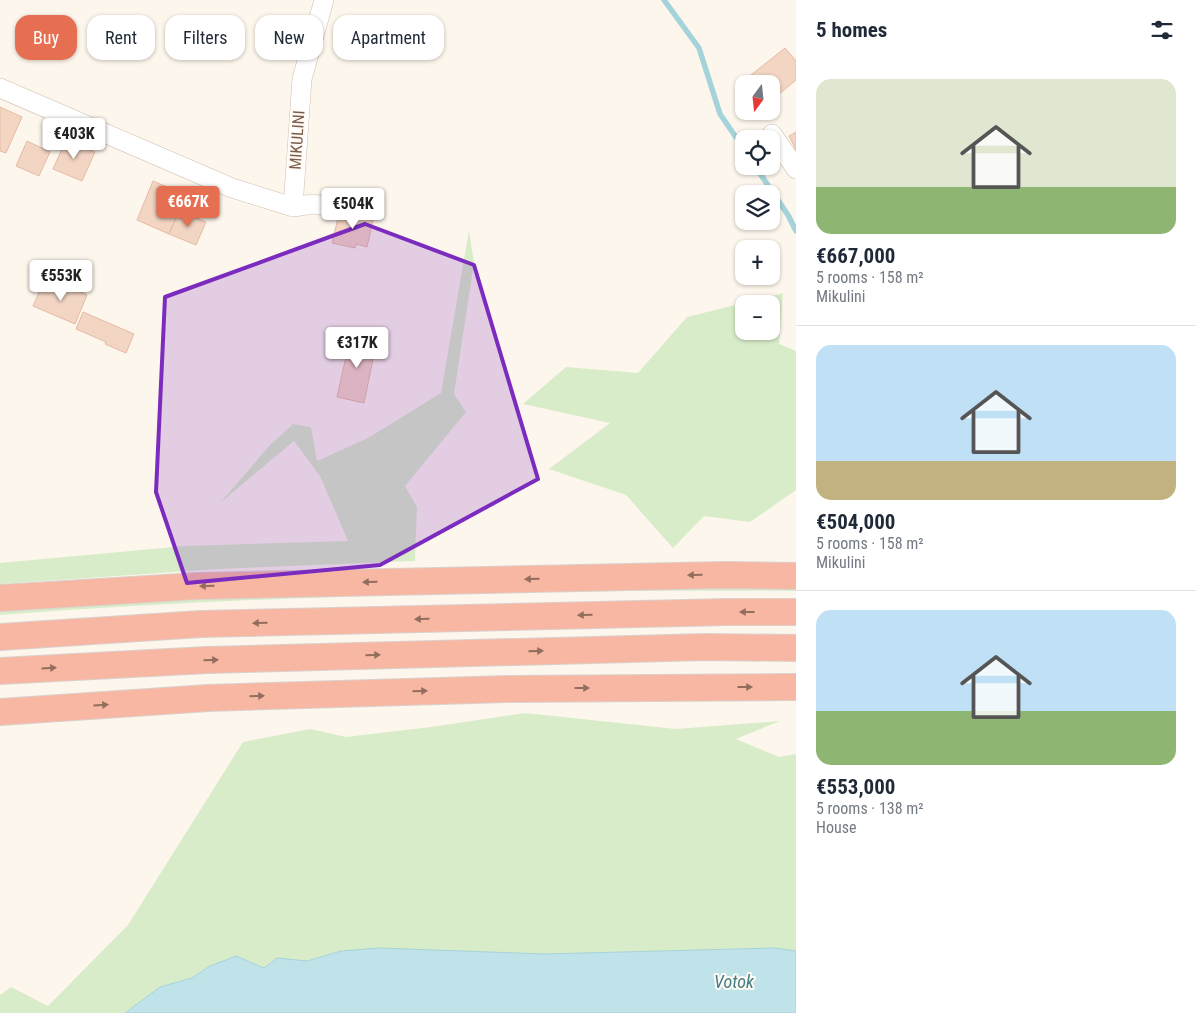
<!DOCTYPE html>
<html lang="en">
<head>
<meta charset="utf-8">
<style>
	body { margin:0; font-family:"Roboto Condensed",sans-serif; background:#f6f6f7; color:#1f2937; height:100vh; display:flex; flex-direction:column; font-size:19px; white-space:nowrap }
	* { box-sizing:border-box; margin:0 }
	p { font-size:16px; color:#747a83 }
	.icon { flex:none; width:28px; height:28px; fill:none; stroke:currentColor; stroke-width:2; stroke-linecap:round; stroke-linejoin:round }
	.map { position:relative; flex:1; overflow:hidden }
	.drawer { display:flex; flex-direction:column; background:#fff; width:400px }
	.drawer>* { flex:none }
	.guide { position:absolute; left:15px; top:15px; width:475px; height:45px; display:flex; gap:10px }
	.needle { width:32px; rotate:195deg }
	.buttons { position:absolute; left:735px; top:75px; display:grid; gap:10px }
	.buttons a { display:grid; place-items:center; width:45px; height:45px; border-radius:10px; background:#fff; box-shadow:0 1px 4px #0004; font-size:25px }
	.price { position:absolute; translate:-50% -42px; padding:0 11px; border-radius:5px; background:#fff; color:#222; font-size:16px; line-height:32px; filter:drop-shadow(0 1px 2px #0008) }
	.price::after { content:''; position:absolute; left:50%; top:30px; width:15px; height:11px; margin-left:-8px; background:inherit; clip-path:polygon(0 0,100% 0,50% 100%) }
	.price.active { background:#e76f51; color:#fff }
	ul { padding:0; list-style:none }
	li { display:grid; align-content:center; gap:10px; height:265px; padding:0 20px }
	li+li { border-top:1px solid #e0e1e3 }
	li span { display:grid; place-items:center; height:155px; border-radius:15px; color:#555 }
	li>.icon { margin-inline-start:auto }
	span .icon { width:90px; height:90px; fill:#fffc; stroke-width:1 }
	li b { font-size:21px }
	h2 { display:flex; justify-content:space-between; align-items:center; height:60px; padding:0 20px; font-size:21px }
	.pill { padding:0 18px; border-radius:15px; background:#fff; box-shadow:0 1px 4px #0004; font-size:18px; line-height:45px }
	.pill.active { background:#e76f51; color:#fff }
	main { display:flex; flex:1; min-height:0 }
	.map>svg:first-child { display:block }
	.green { fill:#d8ecc9; fill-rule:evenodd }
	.water { fill:#bfe3e8; stroke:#a5d3da }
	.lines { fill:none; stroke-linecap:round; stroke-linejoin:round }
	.stream { stroke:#a5d3da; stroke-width:5.5 }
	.building { fill:#f3d5c3; stroke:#e6bba3 }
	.minor-casing { stroke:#d1beb0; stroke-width:20 }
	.highway-casing { stroke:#dad1cd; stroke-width:28 }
	.minor { stroke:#fff; stroke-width:19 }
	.highway { stroke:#f7b7a3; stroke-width:26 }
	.oneway { fill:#936e5e }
	.marked { fill:#7b2cbf; fill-opacity:0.2; stroke:#7b2cbf; stroke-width:4; stroke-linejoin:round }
	.labels { text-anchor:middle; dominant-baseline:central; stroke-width:4; stroke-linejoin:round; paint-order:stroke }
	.street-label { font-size:16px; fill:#7a5c4d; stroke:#fffaf3 }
	.water-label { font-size:18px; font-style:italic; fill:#437c86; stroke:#fffaf3 }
</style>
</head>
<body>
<main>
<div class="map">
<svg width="796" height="1013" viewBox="0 0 796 1013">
	<rect width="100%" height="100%" fill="#fdf6ec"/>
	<path class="green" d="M469,230L474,263L454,394L466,412L405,486L417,507L415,561L218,569L0,584V563L184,546L348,541L320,476L294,441L220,503L270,445L293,424L311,427L317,461L368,438L441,393Z
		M783,293L779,344L796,351V490L750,522L704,516L673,548L626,495L549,469L610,423L523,404L566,367L638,373L687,317ZM744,304H771V331H744Z
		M796,587V591C531,589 265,595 0,615V611L193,598L303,593Z
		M525,713L676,729L780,721L736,739L779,757L796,754V951L775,948L544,954L341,951L307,961L277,958L264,968L236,956L210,966L192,978L160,987L125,1013H0V995L11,987L48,1006L128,925L243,742L310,729L346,737L431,727Z"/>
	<path class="water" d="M379,948L544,954L775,948L796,951V1013H125L160,987L192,978L210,966L236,956L264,968L277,958L307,961L341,951Z"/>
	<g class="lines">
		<path class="stream" d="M664,0L699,48L720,114L744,149
			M755,166L788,215L796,231"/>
	</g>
	<path class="building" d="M785,48L796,61V80L772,100L771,84H758L751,75Z
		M0,107L22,117L6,153L0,151Z
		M796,132V150L789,136Z
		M66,140L95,152L82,181L53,169Z
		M27,141L50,152L39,176L16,166Z
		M153,181L186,195L169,234L137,220Z
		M179,211L206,222L196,245L169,234Z
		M358,213L374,216L367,247L356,244L355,248L332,243L339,214L357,218Z
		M54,281L87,295L75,324L33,306L40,290L49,294Z
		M83,312L134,334L126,353L105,344L106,342L76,329Z
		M351,334L377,340L364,403L337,397Z"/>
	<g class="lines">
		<g class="minor-casing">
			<path id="minor" d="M0,88L232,188L293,207L313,204L349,210
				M772,134L796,169
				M293,207L302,79L324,0"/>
		</g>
		<g class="highway-casing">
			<path id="highway" d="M0,598L197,586L723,575L796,576
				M0,637L201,624L727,612H796
				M0,671L207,660L706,647L796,648
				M0,712L208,698L507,689L796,687"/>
		</g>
		<use href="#minor" class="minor"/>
		<use href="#highway" class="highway"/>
	</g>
	<defs><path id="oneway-solid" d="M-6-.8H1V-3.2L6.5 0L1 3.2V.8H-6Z" transform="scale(1.25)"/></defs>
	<g class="oneway">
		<use href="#oneway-solid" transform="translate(695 575) rotate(179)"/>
		<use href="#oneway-solid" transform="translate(532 579) rotate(179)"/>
		<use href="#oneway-solid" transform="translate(370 582) rotate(179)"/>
		<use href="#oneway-solid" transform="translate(207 586) rotate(179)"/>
		<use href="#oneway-solid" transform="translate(747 612) rotate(-180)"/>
		<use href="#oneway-solid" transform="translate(585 615) rotate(179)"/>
		<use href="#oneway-solid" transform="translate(422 619) rotate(179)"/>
		<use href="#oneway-solid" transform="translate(260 623) rotate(179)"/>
		<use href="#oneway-solid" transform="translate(536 651) rotate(-1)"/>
		<use href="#oneway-solid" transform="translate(373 655) rotate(-1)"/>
		<use href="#oneway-solid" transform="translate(211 660) rotate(-2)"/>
		<use href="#oneway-solid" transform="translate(49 668) rotate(-3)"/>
		<use href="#oneway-solid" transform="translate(745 687)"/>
		<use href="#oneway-solid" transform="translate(582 688)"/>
		<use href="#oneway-solid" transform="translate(420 691) rotate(-2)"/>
		<use href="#oneway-solid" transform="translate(257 696) rotate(-2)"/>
		<use href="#oneway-solid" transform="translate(101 705) rotate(-4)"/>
	</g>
	<path class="marked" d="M365,224L474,265L538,479L380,565L187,583L156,492L165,297Z"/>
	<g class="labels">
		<g class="street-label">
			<text transform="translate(297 140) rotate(-86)">MIKULINI</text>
		</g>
		<g class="water-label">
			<text x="734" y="981">Votok</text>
		</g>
	</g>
</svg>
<div class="buttons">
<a><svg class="needle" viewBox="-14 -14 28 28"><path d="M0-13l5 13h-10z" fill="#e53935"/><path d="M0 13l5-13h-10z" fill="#747a83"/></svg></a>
<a><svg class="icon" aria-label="locate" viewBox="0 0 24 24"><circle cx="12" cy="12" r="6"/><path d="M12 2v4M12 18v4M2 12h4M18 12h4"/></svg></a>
<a><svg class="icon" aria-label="layers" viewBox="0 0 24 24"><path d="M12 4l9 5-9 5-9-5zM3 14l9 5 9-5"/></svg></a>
<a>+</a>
<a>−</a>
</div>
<b class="price" style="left:74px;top:160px">€403K</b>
<b class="price active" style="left:188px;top:228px">€667K</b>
<b class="price" style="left:353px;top:230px">€504K</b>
<b class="price" style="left:61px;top:302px">€553K</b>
<b class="price" style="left:357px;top:369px">€317K</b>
<div class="guide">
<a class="pill active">Buy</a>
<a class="pill">Rent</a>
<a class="pill">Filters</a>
<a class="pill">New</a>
<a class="pill">Apartment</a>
</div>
</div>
<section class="drawer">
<h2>5 homes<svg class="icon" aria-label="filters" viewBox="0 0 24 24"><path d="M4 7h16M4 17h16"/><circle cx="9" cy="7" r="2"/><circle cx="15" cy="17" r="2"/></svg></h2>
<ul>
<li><span style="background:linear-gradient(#dfe7d0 70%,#8fb573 0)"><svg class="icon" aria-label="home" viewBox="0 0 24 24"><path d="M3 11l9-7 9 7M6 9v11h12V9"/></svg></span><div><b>€667,000</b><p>5 rooms · 158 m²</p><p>Mikulini</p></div></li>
<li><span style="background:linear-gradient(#bfe0f5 75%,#c2b280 0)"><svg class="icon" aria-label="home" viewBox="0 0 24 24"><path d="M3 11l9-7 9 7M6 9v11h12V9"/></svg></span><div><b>€504,000</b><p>5 rooms · 158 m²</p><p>Mikulini</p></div></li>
<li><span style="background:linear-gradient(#bfe0f5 65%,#8fb573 0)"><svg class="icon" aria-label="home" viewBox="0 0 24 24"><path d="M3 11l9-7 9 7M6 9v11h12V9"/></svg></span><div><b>€553,000</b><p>5 rooms · 138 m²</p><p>House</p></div></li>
</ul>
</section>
</main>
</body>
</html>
